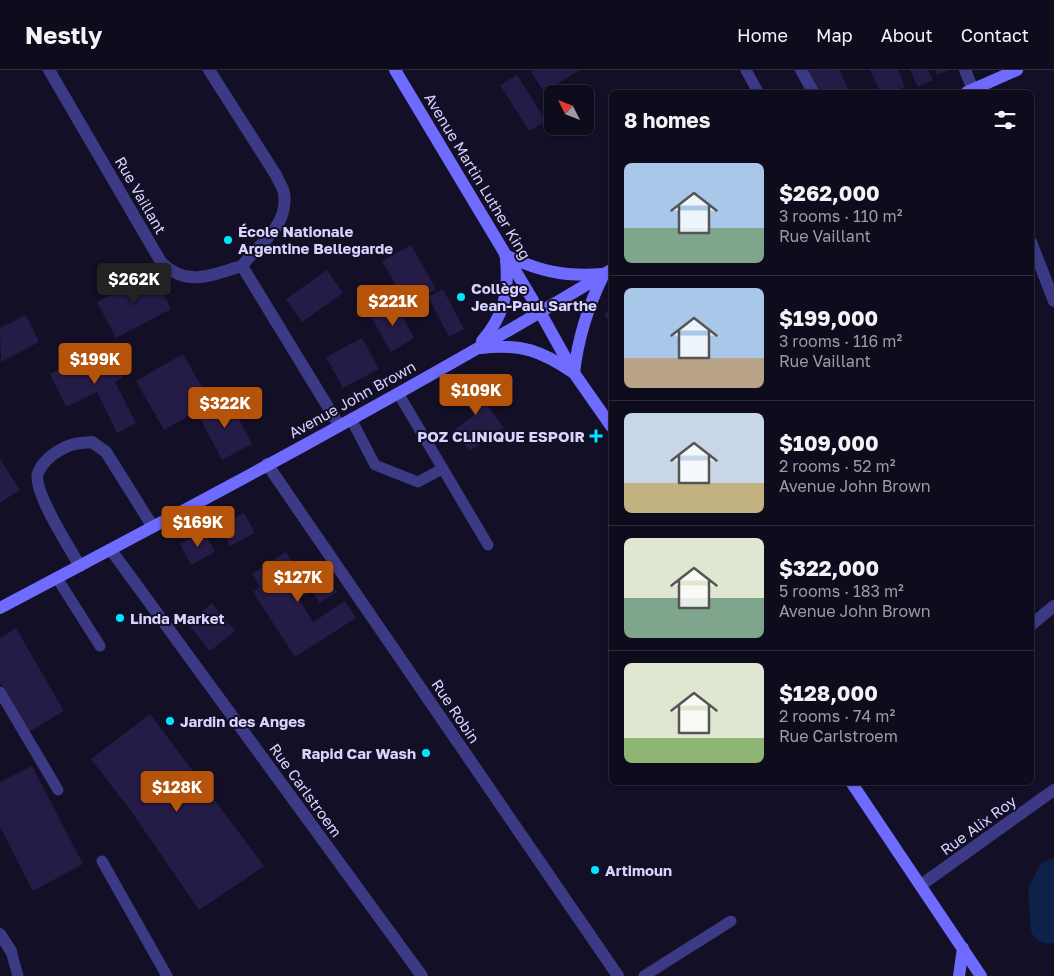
<!DOCTYPE html>
<html lang="en">
<head>
<meta charset="utf-8">
<style>
	body { margin:0; font-family:"Golos Text",sans-serif; background:#171425; color:#f1f3f6; height:100vh; display:flex; flex-direction:column; font-size:19px; white-space:nowrap }
	* { box-sizing:border-box; margin:0 }
	p { font-size:16px; color:#9b9ba3 }
	.icon { flex:none; width:28px; height:28px; fill:none; stroke:currentColor; stroke-width:2; stroke-linecap:round; stroke-linejoin:round }
	.map { position:relative; flex:1; overflow:hidden }
	.side { position:absolute; left:609px; top:20px; width:425px; height:695px; display:flex; flex-direction:column; background:#0e0b1c; border-radius:8px; box-shadow:0 1px 4px #0004,0 0 0 1px #2e2b3b }
	.side>* { flex:none }
	.needle { width:32px; rotate:312deg }
	.tools { position:absolute; left:544px; top:15px; display:grid; gap:10px }
	.tools a { display:grid; place-items:center; width:50px; height:50px; border-radius:8px; background:#0e0b1c; box-shadow:0 1px 4px #0004,0 0 0 1px #2e2b3b; font-size:25px }
	.price { position:absolute; translate:-50% -42px; padding:0 11px; border-radius:5px; background:#b45309; color:#fff; font-size:16px; line-height:32px; filter:drop-shadow(0 1px 2px #0008) }
	.price::after { content:''; position:absolute; left:50%; top:30px; width:15px; height:11px; margin-left:-8px; background:inherit; clip-path:polygon(0 0,100% 0,50% 100%) }
	.price.current { background:#222; color:#fff }
	ul { padding:0; list-style:none }
	li { display:flex; align-items:center; gap:15px; height:125px; padding:0 15px }
	li+li { border-top:1px solid #2e2b3b }
	li span { display:grid; place-items:center; flex:none; width:140px; height:100px; border-radius:8px; color:#555 }
	li>.icon { margin-inline-start:auto }
	span .icon { width:60px; height:60px; fill:#fffc; stroke-width:1 }
	li b { font-size:21px }
	h2 { display:flex; justify-content:space-between; align-items:center; height:60px; padding:0 15px; font-size:21px }
	header { display:flex; align-items:center; gap:30px; box-sizing:border-box; height:70px; padding:0 25px; background:#0e0b1c; border-bottom:1px solid #2e2b3b }
	header strong { font-size:24px }
	nav { display:flex; gap:28px; margin-inline-start:auto; font-size:18px }
	.map>svg:first-child { display:block }
	.lines { fill:none; stroke-linecap:round; stroke-linejoin:round }
	.river { stroke:#0c2248; stroke-width:35 }
	.building { fill:#241b47 }
	.lane { stroke:#3d3a85; stroke-width:11 }
	.street { stroke:#3d3a85; stroke-width:12 }
	.secondary { stroke:#6f6bff; stroke-width:12 }
	.poi-dot { fill:#00e5ff; stroke:#130f26; stroke-width:2 }
	.labels { text-anchor:middle; dominant-baseline:central; stroke-width:4; stroke-linejoin:round; paint-order:stroke }
	.street-label { font-size:15px; fill:#d9d4ff; stroke:#130f26 }
	.poi-label { font-size:15px; font-weight:bold; fill:#d9d4ff; stroke:#130f26; text-anchor:start }
</style>
</head>
<body>
<header>
<strong>Nestly</strong>
<nav><a>Home</a><a>Map</a><a>About</a><a>Contact</a></nav>
</header>
<div class="map">
<svg width="1054" height="906" viewBox="0 0 1054 906">
	<rect width="100%" height="100%" fill="#130f26"/>
	<g class="lines">
		<path class="river" d="M1048,856L1046,822L1054,806"/>
	</g>
	<path class="building" d="M534,0H580L544,22L531,2Z
		M807,0H839L850,22H818Z
		M870,0H898L905,17L892,22H880Z
		M910,0H928L933,10L918,17Z
		M935,0H949L937,5Z
		M517,5L546,51L529,61L500,15Z
		M411,175L436,219L407,236L382,191Z
		M327,200L343,223L302,252L286,229Z
		M153,203L171,239L116,268L97,232Z
		M443,219L464,259L449,267L428,227Z
		M395,233L414,268L391,282L371,247Z
		M611,240V256L604,244Z
		M26,245L39,272L1,292L0,258Z
		M362,268L379,299L343,318L326,287Z
		M108,275L123,307L115,312L136,353L117,363L97,322L66,337L50,304Z
		M183,284L211,333L164,360L136,311Z
		M466,305L504,358L470,381L454,360L474,345L452,317Z
		M228,328L252,374L222,390L198,344Z
		M0,389L20,420L0,433Z
		M244,443L255,463L230,476L219,456Z
		M204,461L215,482L191,495L180,474Z
		M286,482L302,507L320,496L337,522L320,533L312,521L299,529L313,552L345,531L356,548L295,587L253,522L260,517L252,504Z
		M212,533L235,561L210,581L187,553Z
		M16,558L64,641L29,662L0,613V568Z
		M150,644L264,796L199,840L131,741L91,689Z
		M32,696L83,794L33,821L0,757V712Z"/>
	<g class="lines">
		<path class="lane" d="M746,0L758,22
			M398,323L488,475
			M351,349L375,395L418,412L442,399
			M57,508L100,576
			M0,622L58,720
			M102,791L167,906
			M11,881L18,906
			M644,906L731,851"/>
		<path class="street" d="M49,0L161,192C187,218 211,205 242,196L339,355
			M209,0L276,105C278,111 283,117 284,123C289,157 259,173 242,196
			M801,0L813,22
			M965,0L974,22
			M1031,172L1054,231
			M267,394L618,906
			M111,480L422,906
			M80,496C70,479 32,420 38,403C43,391 55,382 66,377C73,373 84,373 92,372L106,382L153,457
			M1031,555L1054,536
			M921,815L1054,720
			M0,864L11,881"/>
		<path class="secondary" d="M395,0L540,242L574,303L611,356
			M967,22L1017,0
			M505,185C539,201 564,207 602,204
			M482,271C504,246 509,222 506,190
			M481,278C521,273 542,281 574,303C578,267 588,236 604,204
			M0,538C206,429 412,320 611,200
			M851,712L981,906
			M959,906L963,878"/>
	</g>
	<g class="poi-dot">
		<circle cx="228" cy="170" r="5"/>
		<circle cx="461" cy="227" r="5"/>
		<path d="M593.5 358.5h5v5h5v5h-5v5h-5v-5h-5v-5h5z"/>
		<circle cx="120" cy="548" r="5"/>
		<circle cx="170" cy="651" r="5"/>
		<circle cx="426" cy="683" r="5"/>
		<circle cx="595" cy="800" r="5"/>
	</g>
	<g class="labels">
		<g class="street-label">
			<text transform="translate(478 106) rotate(59)">Avenue Martin Luther King</text>
			<text transform="translate(141 125) rotate(60)">Rue Vaillant</text>
			<text transform="translate(352 329) rotate(-29)">Avenue John Brown</text>
			<text transform="translate(456 641) rotate(56)">Rue Robin</text>
			<text transform="translate(306 720) rotate(54)">Rue Carlstroem</text>
			<text transform="translate(978 755) rotate(-36)">Rue Alix Roy</text>
		</g>
		<g class="poi-label">
			<text x="238" y="161">École Nationale<tspan x="238" dy="17">Argentine Bellegarde</tspan></text>
			<text x="471" y="218">Collège<tspan x="471" dy="17">Jean-Paul Sarthe</tspan></text>
			<text x="585" y="366" text-anchor="end">POZ CLINIQUE ESPOIR</text>
			<text x="130" y="548">Linda Market</text>
			<text x="180" y="651">Jardin des Anges</text>
			<text x="416" y="683" text-anchor="end">Rapid Car Wash</text>
			<text x="605" y="800">Artimoun</text>
		</g>
	</g>
</svg>
<div class="tools">
<a><svg class="needle" viewBox="-14 -14 28 28"><path d="M0-13l5 13h-10z" fill="#e53935"/><path d="M0 13l5-13h-10z" fill="#9b9ba3"/></svg></a>
</div>
<b class="price current" style="left:134px;top:235px">$262K</b>
<b class="price" style="left:393px;top:257px">$221K</b>
<b class="price" style="left:95px;top:315px">$199K</b>
<b class="price" style="left:476px;top:346px">$109K</b>
<b class="price" style="left:225px;top:359px">$322K</b>
<b class="price" style="left:198px;top:478px">$169K</b>
<b class="price" style="left:298px;top:533px">$127K</b>
<b class="price" style="left:177px;top:743px">$128K</b>
<section class="side">
<h2>8 homes<svg class="icon" aria-label="filters" viewBox="0 0 24 24"><path d="M4 7h16M4 17h16"/><circle cx="9" cy="7" r="2"/><circle cx="15" cy="17" r="2"/></svg></h2>
<ul>
<li><span style="background:linear-gradient(#a9c7e8 65%,#7fa58c 0)"><svg class="icon" aria-label="home" viewBox="0 0 24 24"><path d="M3 11l9-7 9 7M6 9v11h12V9"/></svg></span><div><b>$262,000</b><p>3 rooms · 110 m²</p><p>Rue Vaillant</p></div></li>
<li><span style="background:linear-gradient(#a9c7e8 70%,#b9a48a 0)"><svg class="icon" aria-label="home" viewBox="0 0 24 24"><path d="M3 11l9-7 9 7M6 9v11h12V9"/></svg></span><div><b>$199,000</b><p>3 rooms · 116 m²</p><p>Rue Vaillant</p></div></li>
<li><span style="background:linear-gradient(#c9d6e8 70%,#c2b280 0)"><svg class="icon" aria-label="home" viewBox="0 0 24 24"><path d="M3 11l9-7 9 7M6 9v11h12V9"/></svg></span><div><b>$109,000</b><p>2 rooms · 52 m²</p><p>Avenue John Brown</p></div></li>
<li><span style="background:linear-gradient(#dfe7d0 60%,#7fa58c 0)"><svg class="icon" aria-label="home" viewBox="0 0 24 24"><path d="M3 11l9-7 9 7M6 9v11h12V9"/></svg></span><div><b>$322,000</b><p>5 rooms · 183 m²</p><p>Avenue John Brown</p></div></li>
<li><span style="background:linear-gradient(#dfe7d0 75%,#8fb573 0)"><svg class="icon" aria-label="home" viewBox="0 0 24 24"><path d="M3 11l9-7 9 7M6 9v11h12V9"/></svg></span><div><b>$128,000</b><p>2 rooms · 74 m²</p><p>Rue Carlstroem</p></div></li>
</ul>
</section>
</div>
</body>
</html>
